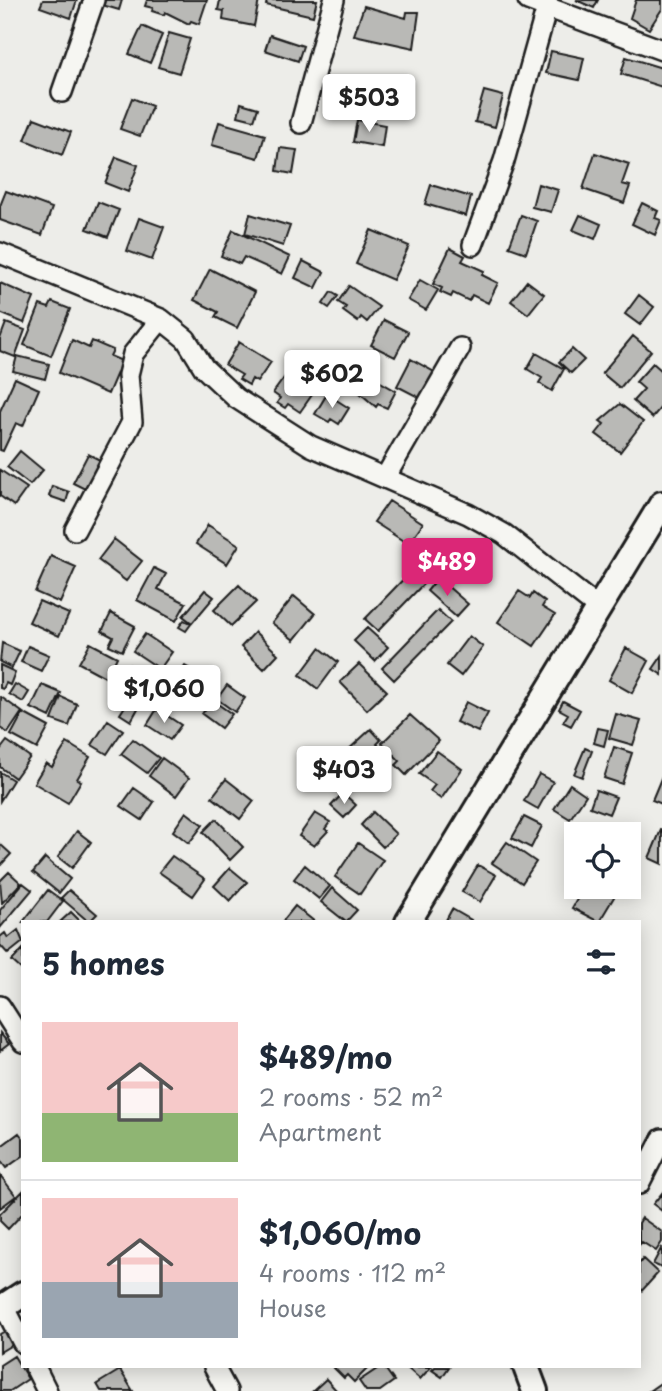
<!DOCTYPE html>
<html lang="en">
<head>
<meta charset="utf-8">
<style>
	body { margin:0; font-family:"Playpen Sans",sans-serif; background:#f2f2f3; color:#1f2937; height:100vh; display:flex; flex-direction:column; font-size:26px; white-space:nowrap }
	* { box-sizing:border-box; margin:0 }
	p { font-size:23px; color:#747a83 }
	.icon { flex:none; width:38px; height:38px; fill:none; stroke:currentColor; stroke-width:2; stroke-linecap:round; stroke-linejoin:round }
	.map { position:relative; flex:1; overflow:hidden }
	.sheet { position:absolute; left:21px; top:920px; width:620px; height:448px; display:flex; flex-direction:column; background:#fff; border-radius:0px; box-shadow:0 4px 18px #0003 }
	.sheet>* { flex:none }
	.buttons { position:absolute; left:564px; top:822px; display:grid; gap:14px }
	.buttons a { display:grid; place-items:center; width:77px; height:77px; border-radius:0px; background:#fff; box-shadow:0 4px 18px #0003; font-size:35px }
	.price { position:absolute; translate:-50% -60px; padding:0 16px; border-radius:7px; background:#fff; color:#222; font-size:23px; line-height:46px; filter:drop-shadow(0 2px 4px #0008) }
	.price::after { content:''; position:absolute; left:50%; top:42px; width:21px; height:16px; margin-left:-10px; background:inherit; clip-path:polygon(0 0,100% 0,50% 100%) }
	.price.active { background:#db2777; color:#fff }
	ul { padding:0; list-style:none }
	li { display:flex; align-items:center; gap:21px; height:175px; padding:0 21px }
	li+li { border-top:2px solid #e0e1e3 }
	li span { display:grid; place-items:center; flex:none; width:196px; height:140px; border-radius:0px; color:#555 }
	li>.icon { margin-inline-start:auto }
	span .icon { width:84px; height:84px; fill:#fffc; stroke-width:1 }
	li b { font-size:30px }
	h2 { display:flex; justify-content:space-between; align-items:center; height:84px; padding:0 21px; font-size:30px }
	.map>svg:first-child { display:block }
	.building { fill:#b9b9b6; stroke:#1c1c1c; stroke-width:2 }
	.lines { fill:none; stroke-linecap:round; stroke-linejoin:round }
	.minor-casing { stroke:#1c1c1c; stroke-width:24 }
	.tertiary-casing { stroke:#1c1c1c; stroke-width:30 }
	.minor { stroke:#f6f6f2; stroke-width:19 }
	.tertiary { stroke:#f6f6f2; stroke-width:24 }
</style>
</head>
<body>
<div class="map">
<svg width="662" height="1391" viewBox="0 0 662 1391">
	<rect width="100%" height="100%" fill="#edede9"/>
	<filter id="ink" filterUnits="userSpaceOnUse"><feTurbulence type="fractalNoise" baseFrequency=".0143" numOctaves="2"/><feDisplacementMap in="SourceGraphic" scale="14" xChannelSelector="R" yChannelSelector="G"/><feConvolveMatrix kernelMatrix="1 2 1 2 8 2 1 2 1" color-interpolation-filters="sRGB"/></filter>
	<g filter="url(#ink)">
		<path class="building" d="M43,0H77L71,18L40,7Z
			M100,0H122L119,10L99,4Z
			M147,0H207L199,24L191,21L189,24L165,12L164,15L152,11L153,8L145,6Z
			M220,0H259L254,26L223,20L224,11L218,10Z
			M267,0H317L313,16L266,5Z
			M576,0H598L594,8Z
			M636,0H662V9L649,29L630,18Z
			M364,6L406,18L407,12H419L414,48L354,35Z
			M142,26L162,35L150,63L129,54Z
			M169,33L190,39L179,73L158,67Z
			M270,35L303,46L298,61L265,50Z
			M551,51L584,58L579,80L546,73Z
			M626,57L662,68V87L621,74Z
			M484,91L503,96L495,127L475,122Z
			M132,98L152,106L140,136L120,129Z
			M241,103L258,108L254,120L238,116Z
			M34,118L71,132L62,155L25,140Z
			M357,120L385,125L382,147L353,142Z
			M219,122L265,135L258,158L212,145Z
			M280,148L297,150L293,174L277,171Z
			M595,153L629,164L622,184L630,186L624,203L583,189Z
			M116,157L138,165L128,192L105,183Z
			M538,184L558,190L551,212L532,207Z
			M431,185L471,197L466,216L425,204Z
			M6,191L52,208L42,235L0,220V206Z
			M98,202L119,210L108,237L87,229Z
			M642,203L658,211L655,218L661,220L655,235L632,224Z
			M250,214L290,226L283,246L245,234Z
			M521,215L537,221L526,253L509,247Z
			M580,215L601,224L595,239L573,230Z
			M139,218L164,227L152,260L127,251Z
			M233,230L290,257L282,274L244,257L240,264L221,256Z
			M371,230L409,246L393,280L356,264Z
			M450,248L465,256L462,261L484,271L482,275L498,283L488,303L472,295L469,301L453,293L451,297L440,292L442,288L433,284Z
			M303,261L324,272L316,288L295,278Z
			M210,269L255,292L237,328L215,317L218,312L194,300Z
			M420,280L438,290L426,310L408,300Z
			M527,281L544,294L528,314L511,301Z
			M0,283L34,298L24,323L0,313Z
			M349,286L379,307L367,322L361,317L358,322L343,311L346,307L338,302Z
			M331,292L338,296L329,308L323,304Z
			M639,295L654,307L640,325L625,314Z
			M52,302L70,309L51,356L24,345L40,305L49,308Z
			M384,320L408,332L395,357L371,345Z
			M6,323L25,330L15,357L0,351V339Z
			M633,336L651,351L620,388L602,373Z
			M72,340L89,348L92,341L113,350L110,356L122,361L108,394L59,373Z
			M239,342L271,362L257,382L252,379L249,385L239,379L242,375L225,365Z
			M572,349L584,360L571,373L559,362Z
			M536,353L564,369L552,391L539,383L542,378L527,369Z
			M17,356L49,364L45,379L13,371Z
			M411,359L436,373L422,399L397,386Z
			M653,363L662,371V406L652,418L633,401L644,389L636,382Z
			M292,367L319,385L300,412L288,404L285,408L277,403L280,398L273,393Z
			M370,376L396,391L387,408L378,404L376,407L360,393Z
			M15,378L39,389L23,426L16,423L3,451L0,450V411Z
			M327,394L349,408L339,424L331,419L329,422L315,414Z
			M620,404L643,422L620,452L596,434L604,424L600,421Z
			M20,451L43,470L30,485L7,467Z
			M88,454L108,464L93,493L73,483Z
			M0,470L27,488L14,506L0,496Z
			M52,486L69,492L66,502L49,496Z
			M389,501L423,523L408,544L374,522Z
			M208,525L239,545L227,564L196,544Z
			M114,539L142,561L126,581L98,560Z
			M51,556L76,567L60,603L35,592Z
			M418,564L431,576L378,631L365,619Z
			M154,568L166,574L158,589L186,603L176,621L137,600Z
			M438,578L468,604L456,617L427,591Z
			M239,585L256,602L231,626L214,610Z
			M205,590L214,597L192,623L183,616Z
			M519,591L530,598L533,593L545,602L542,607L555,615L534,646L498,622Z
			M294,596L315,614L294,640L272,623Z
			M39,601L69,614L59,636L29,622Z
			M438,610L451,622L394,680L382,668Z
			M111,613L135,626L122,651L109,645L113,637L102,631Z
			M184,620L191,624L186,631L179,627Z
			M367,628L388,647L375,661L354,641Z
			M255,632L278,654L264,669L241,647Z
			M145,634L172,652L160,669L133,651Z
			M469,636L483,647L461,676L447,665Z
			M2,643L20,651L12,668L0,662Z
			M90,643L117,657L107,678L79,663Z
			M28,646L49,655L41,671L21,662Z
			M320,648L338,662L318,689L300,675Z
			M626,648L649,661L632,693L609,680Z
			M662,656V675L653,669Z
			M359,664L387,691L367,710L340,682Z
			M0,665L15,672L10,685L6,683L3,689L0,688Z
			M130,665L156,682L147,697L121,681Z
			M185,666L210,680L195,706L170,691Z
			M15,684L29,692L23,702L9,694Z
			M42,685L61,693L50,717L31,708Z
			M227,685L245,698L235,712L217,699Z
			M159,689L174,698L164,712L150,703Z
			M1,697L22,712L8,733L0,728Z
			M61,697L77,704L69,726L52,720Z
			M131,697L141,703L131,721L120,714Z
			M212,700L232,714L221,728L202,714Z
			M563,701L580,710L571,726L563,722L568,714L559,709Z
			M466,702L488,713L478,732L456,722Z
			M157,709L181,725L170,740L147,725Z
			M23,713L49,727L37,749L11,735Z
			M616,714L641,721L633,745L609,738Z
			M410,715L439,741L406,775L396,765L400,761L382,743Z
			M108,720L123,730L107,754L92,745Z
			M598,728L608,730L604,746L594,743Z
			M371,729L381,740L377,744L389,757L369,776L346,752Z
			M133,739L159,758L147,773L121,754Z
			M7,741L30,757L15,778L0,767V750Z
			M67,743L90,757L77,779L81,781L68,803L34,783L46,763L52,767Z
			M614,747L632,753L622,784L604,778Z
			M585,748L592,751L582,777L574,774Z
			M437,751L462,769L441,799L430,791L435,785L419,774Z
			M162,758L189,778L176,796L149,776Z
			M0,772L13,780L0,801Z
			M539,774L553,782L538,809L524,801Z
			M662,776V804L652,800Z
			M226,779L254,801L240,819L212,797Z
			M570,784L586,795L570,819L554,809Z
			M134,788L154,802L142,820L121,806Z
			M596,790L616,797L609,814L590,807Z
			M343,793L356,805L344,818L331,806Z
			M186,812L203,825L189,843L173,831Z
			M373,812L396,834L383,847L361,825Z
			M315,813L330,822L325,829L328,831L314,846L299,836Z
			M524,817L542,826L531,848L512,838Z
			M216,819L243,847L230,860L203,832Z
			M661,830H662V864L649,858Z
			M77,831L91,842L72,868L58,857Z
			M507,842L536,862L522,883L492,863Z
			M358,843L383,860L360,894L335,877Z
			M0,844L11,854L0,866Z
			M172,856L205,879L193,896L159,872Z
			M45,858L70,879L59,893L33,872Z
			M305,865L330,886L319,899L294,879Z
			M478,865L496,875L480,902L462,892Z
			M230,868L247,882L230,901L214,886Z
			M9,872L21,883L2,903L0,881Z
			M23,883L32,890L0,928V910Z
			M584,887H620L599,922L572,908Z
			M332,888L357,910L346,922L321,902Z
			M48,890L63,901L47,922H23Z
			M69,890L97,914L89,922L61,898Z
			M295,906L315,922H282Z
			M452,909L471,920L470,922H445Z
			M71,912L81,922H60Z
			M18,930L23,942L8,954L0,945V937L5,933L8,938Z
			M23,949V971L12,961Z
			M0,1033L9,1044L0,1051Z
			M19,1133L23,1138V1156L6,1168L0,1160V1147Z
			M0,1175L16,1196L0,1208Z
			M23,1191V1213L8,1229L0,1221V1214Z
			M662,1193V1211L653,1204Z
			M642,1218L662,1232V1242L656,1251L642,1242L639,1245V1223Z
			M662,1247V1268L653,1264Z
			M643,1259L658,1273L639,1294V1264Z
			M7,1330L15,1343L0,1352V1334Z
			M14,1356L28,1379L10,1391H0V1365Z
			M333,1367H369L354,1382L347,1375L344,1378Z
			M380,1367H384L394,1381L380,1391H366L359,1381Z
			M406,1367H431L420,1379Z
			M435,1367H449L442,1377L432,1370Z
			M120,1370L133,1391H101L97,1384Z
			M326,1379L337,1391H313Z
			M662,1382V1391H649Z"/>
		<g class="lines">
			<g class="minor-casing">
				<path id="minor" d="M528,0L662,50
					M62,92L94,0
					M301,123L334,0
					M473,245L504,161L547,7
					M0,253L161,319L186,339L204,368L236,398L311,446L468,514L504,534L597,607
					M386,476L460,348
					M75,530L132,422L128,375L133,354L161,319
					M0,1006L23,1042
					M639,1184L662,1139
					M4,1306L23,1343
					M35,1367L47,1391
					M214,1367L227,1391"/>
			</g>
			<g class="tertiary-casing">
				<path id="tertiary" d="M408,922L662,504
					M0,1309L23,1294
					M526,1367L535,1391"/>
			</g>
			<use href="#minor" class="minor"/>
			<use href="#tertiary" class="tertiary"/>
		</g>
	</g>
</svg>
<div class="buttons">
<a><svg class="icon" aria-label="locate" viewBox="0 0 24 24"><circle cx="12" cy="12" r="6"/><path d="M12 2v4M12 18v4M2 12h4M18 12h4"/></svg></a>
</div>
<b class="price" style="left:369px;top:134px">$503</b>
<b class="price" style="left:332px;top:410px">$602</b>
<b class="price active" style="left:447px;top:598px">$489</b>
<b class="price" style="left:164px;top:725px">$1,060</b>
<b class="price" style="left:344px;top:806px">$403</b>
<section class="sheet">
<h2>5 homes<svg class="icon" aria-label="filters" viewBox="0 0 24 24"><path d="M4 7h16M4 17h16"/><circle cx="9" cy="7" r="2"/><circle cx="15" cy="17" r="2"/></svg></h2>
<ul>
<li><span style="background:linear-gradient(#f6c9c9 65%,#8fb573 0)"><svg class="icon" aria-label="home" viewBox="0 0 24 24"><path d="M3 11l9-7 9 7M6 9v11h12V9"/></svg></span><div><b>$489/mo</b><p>2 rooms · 52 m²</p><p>Apartment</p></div></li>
<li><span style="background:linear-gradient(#f6c9c9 60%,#9aa5b1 0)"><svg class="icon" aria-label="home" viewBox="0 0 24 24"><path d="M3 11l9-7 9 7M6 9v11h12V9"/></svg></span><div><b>$1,060/mo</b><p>4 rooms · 112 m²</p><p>House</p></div></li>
</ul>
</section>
</div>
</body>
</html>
